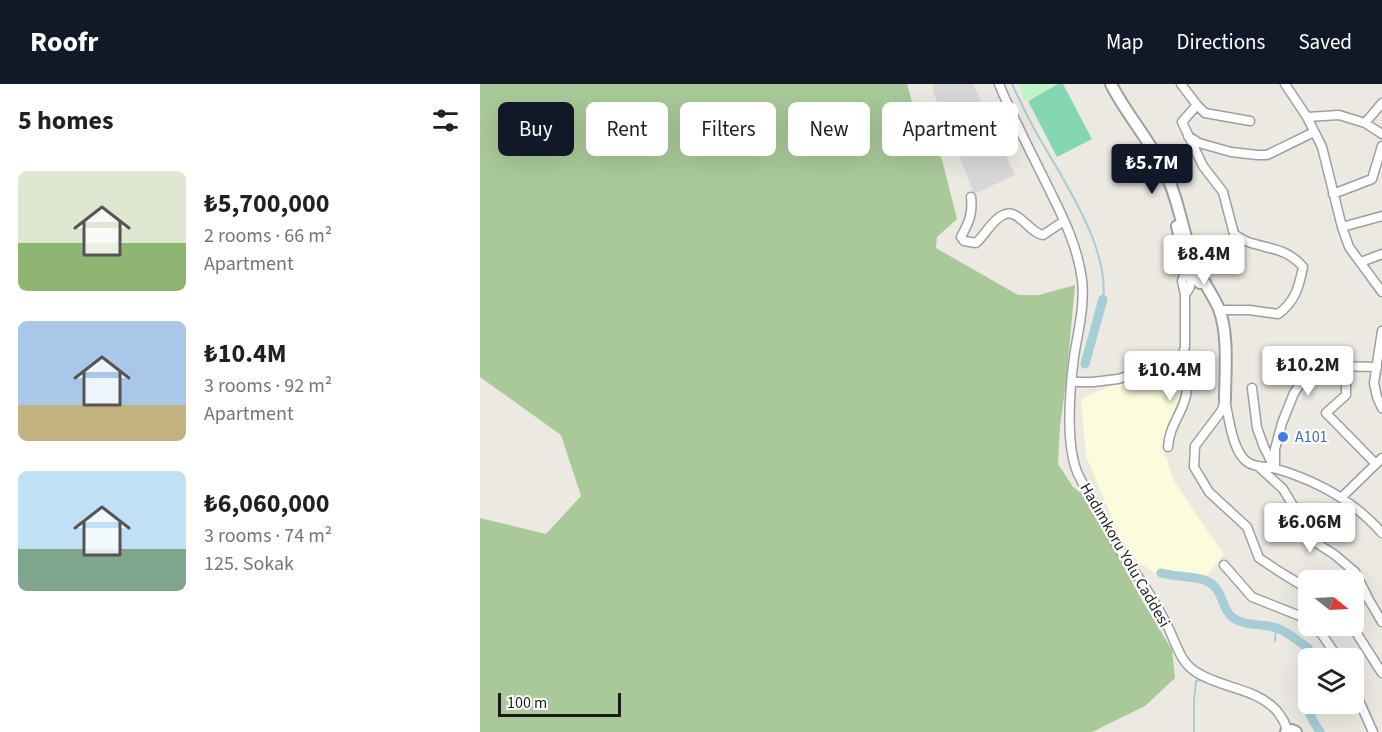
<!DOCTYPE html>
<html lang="en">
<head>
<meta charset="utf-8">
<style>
	body { margin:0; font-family:"Source Sans 3",sans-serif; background:#f6f6f6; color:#202124; height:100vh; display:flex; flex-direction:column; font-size:22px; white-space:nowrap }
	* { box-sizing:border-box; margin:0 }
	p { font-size:20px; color:#757577 }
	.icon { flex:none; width:33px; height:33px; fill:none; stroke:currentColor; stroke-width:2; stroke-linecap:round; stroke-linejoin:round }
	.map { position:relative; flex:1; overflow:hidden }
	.panel { display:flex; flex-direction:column; background:#fff; width:480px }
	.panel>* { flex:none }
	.top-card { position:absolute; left:18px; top:18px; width:570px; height:54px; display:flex; gap:12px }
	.needle { width:39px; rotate:108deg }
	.buttons { position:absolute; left:818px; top:486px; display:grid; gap:12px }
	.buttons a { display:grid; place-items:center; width:66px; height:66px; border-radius:9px; background:#fff; box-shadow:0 6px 24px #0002; font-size:30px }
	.scale { position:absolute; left:18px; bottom:15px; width:123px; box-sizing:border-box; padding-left:6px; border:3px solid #1b1b1b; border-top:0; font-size:16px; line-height:21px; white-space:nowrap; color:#1b1b1b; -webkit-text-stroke:4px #fff; paint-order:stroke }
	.price { position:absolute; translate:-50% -51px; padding:0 14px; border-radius:6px; background:#fff; color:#222; font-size:20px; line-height:39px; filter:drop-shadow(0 2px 3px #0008) }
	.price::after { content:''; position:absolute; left:50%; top:36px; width:18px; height:14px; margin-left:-9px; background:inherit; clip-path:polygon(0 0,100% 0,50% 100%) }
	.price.selected { background:#111827; color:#fff }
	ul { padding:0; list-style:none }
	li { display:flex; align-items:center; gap:18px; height:150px; padding:0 18px }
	li span { display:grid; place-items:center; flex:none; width:168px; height:120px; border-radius:9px; color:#555 }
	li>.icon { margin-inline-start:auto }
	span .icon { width:72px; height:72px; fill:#fffc; stroke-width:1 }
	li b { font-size:26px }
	h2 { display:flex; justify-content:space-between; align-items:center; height:72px; padding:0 18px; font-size:26px }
	.pill { padding:0 21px; border-radius:9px; background:#fff; box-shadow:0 6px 24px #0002; font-size:21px; line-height:54px }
	.pill.selected { background:#111827; color:#fff }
	header { display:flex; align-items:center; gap:36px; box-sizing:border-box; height:84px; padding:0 30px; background:#111827; color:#fff }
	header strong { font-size:28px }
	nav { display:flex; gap:33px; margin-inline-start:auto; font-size:21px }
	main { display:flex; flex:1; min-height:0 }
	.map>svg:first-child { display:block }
	.residential { fill:#d9d8d9 }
	.education { fill:#fcfbdb }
	.forest { fill:#a9c999 }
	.park { fill:#c0f4c2 }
	.pitch { fill:#85d6b3 }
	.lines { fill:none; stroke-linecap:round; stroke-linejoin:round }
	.stream { stroke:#a5ced7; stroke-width:2 }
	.canal { stroke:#a5ced7; stroke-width:9 }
	.minor-casing { stroke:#9f9f9f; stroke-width:11 }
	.tertiary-casing { stroke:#9f9f9f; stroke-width:14 }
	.minor { stroke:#fff; stroke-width:8 }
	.tertiary { stroke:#fff; stroke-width:10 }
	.shop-dot { fill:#3f7fe0; stroke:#fff; stroke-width:2 }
	.labels { text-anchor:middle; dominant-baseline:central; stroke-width:4.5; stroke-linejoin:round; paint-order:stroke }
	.shop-label { font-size:16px; fill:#366cbe; stroke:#fff; text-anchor:start }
	.street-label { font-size:16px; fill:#1b1b1b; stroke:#fff }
</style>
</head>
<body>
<header>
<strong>Roofr</strong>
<nav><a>Map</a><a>Directions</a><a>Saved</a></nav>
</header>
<main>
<section class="panel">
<h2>5 homes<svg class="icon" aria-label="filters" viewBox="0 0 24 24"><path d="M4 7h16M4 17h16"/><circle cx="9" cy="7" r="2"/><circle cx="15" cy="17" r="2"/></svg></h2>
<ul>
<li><span style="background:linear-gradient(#dfe7d0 60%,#8fb573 0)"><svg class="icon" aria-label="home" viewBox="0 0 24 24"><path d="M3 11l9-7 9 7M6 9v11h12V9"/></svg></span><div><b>₺5,700,000</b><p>2 rooms · 66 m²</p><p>Apartment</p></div></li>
<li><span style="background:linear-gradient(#a9c7e8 70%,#c2b280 0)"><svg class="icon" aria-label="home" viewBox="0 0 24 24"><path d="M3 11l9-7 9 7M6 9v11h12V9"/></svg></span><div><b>₺10.4M</b><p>3 rooms · 92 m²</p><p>Apartment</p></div></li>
<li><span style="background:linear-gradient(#bfe0f5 65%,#7fa58c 0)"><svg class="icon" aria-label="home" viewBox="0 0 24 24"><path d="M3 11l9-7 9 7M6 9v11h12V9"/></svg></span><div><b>₺6,060,000</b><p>3 rooms · 74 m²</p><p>125. Sokak</p></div></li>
</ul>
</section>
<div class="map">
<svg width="902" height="648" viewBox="0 0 902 648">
	<rect width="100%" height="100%" fill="#ece8e2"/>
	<path class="residential" d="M453,0H493L535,91L494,110L475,60L453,8Z"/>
	<path class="education" d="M698,280L702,310L698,327L689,342L683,362L693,395L718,433L744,470L726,493L675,489L658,478L639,451L606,372L601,315L615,308Z"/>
	<path class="forest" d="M0,0H427L434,25L462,76L477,135L457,153L456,164L538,211H559L595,201L586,298L580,342L578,380L593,403L604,411L662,516L692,566L695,594L665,622L612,648H0V434L66,450L101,412L81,351L0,293Z"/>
	<path class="park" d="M538,0H576V1L545,17Z"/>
	<path class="pitch" d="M578,0H583L612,55L577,73L548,17Z"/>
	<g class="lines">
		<path class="stream" d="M532,0C540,17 548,34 557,50C582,94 630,164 623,215
			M795,557L796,544
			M714,648V616L716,597L722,595"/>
		<path class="canal" d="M605,280L623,215
			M681,489C687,490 693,492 699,492C715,494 731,493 739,509C743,516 745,528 752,533C765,543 782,539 797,544C808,548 818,557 828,564L830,574
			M828,598C826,624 825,625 840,648"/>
		<g class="minor-casing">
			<path id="minor" d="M519,0C534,37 553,72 570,107C584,135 598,164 602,196C605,222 598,247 594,273C590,304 585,361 598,390C609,413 623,435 635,458C644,474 655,488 665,503C673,515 681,529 688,543C696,559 700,578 716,588C742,605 775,603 797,627C802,634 806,639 807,647
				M701,0L717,21L702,38L723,82L743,108L754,150C760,154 765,157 771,159C792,165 809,166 823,183C819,203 815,218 798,230L769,226H739
				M805,0L827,33L842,63L862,143L869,163L902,208
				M717,21L725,29L770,37
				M827,33L859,31L885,39L902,50
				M885,39L902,19
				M708,52L719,59L751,68L777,71H787L834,48
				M853,110L892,95L902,62
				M491,113C493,130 489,138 481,153L484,157L496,159C505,151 512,136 523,131C538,123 549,149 563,151L584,137
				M862,143L902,132
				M881,178L902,170
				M705,210C712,203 712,196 709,186
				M902,247L894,299L897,313L902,324
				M866,282V311L846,329L896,380
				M591,298H613L638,295L697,277L703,271L705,262V210L702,197L704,191L709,186
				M772,304L777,344L784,363L793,381
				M745,316L742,326L715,362L714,383L729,408L767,443L779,474L800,488L828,505
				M745,316C749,334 752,365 766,377C774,384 787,382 797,385C837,397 874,417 902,449
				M688,363C689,340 706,326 707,304C708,293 704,282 703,271
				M779,383L803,405L835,458L855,471L875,488L889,516L902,538
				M795,384V365L802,339L814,309L823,296L848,282L897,283
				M862,413L902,374
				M744,481L772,513L820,532L828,539
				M831,542L841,549L858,574
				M872,542L902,589
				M873,603L893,648"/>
		</g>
		<g class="tertiary-casing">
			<path id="tertiary" d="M631,0C646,30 669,55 684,86C698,113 702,144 712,173C718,191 731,207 739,225C749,251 745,289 745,316
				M697,142L706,180L720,199
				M806,648L812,646L816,648"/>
		</g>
		<use href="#minor" class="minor"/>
		<use href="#tertiary" class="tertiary"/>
	</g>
	<circle class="shop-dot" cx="803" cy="353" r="6"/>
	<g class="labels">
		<g class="shop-label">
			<text x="815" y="353">A101</text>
		</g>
		<g class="street-label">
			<text transform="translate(645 471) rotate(60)">Hadımkoru Yolu Caddesi</text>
		</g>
	</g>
</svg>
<div class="buttons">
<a><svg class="needle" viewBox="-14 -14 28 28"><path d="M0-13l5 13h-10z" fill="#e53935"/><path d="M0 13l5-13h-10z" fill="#757577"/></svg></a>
<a><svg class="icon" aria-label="layers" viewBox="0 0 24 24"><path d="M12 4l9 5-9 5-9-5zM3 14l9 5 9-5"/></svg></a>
</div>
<div class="scale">100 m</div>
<b class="price selected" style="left:672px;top:111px">₺5.7M</b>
<b class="price" style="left:724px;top:202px">₺8.4M</b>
<b class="price" style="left:828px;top:313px">₺10.2M</b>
<b class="price" style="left:690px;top:318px">₺10.4M</b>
<b class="price" style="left:830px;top:470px">₺6.06M</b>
<div class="top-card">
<a class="pill selected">Buy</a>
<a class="pill">Rent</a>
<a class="pill">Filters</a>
<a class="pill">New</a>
<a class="pill">Apartment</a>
</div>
</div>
</main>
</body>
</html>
